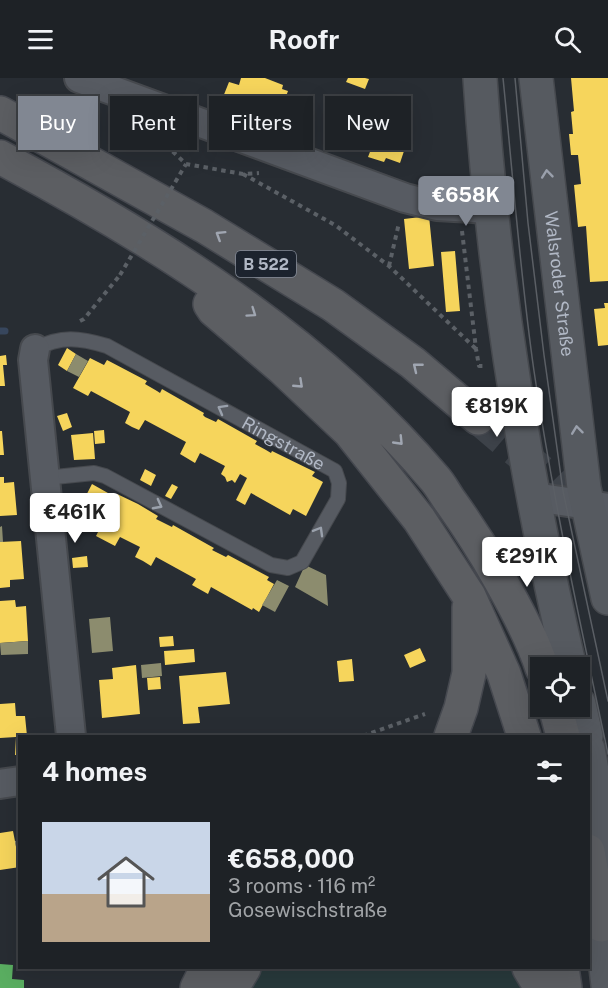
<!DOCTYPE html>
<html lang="en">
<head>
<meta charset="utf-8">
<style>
	body { margin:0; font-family:"Public Sans",sans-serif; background:#2b2f32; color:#f1f3f6; height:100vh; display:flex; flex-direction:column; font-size:22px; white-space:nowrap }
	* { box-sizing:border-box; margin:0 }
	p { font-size:20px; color:#a1a4a7 }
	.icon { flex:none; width:33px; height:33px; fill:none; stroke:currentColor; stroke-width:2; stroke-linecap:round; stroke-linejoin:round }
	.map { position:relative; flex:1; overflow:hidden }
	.panel { position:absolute; left:18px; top:657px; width:572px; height:234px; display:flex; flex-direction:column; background:#1e2226; border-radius:0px; box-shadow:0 6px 24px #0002,0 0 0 2px #3c3f43 }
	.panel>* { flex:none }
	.banner { position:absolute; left:18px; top:18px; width:573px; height:54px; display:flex; gap:12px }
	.buttons { position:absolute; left:530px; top:579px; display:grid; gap:12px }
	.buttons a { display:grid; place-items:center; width:60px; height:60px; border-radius:0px; background:#1e2226; box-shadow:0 6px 24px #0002,0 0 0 2px #3c3f43; font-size:30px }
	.price { position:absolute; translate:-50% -51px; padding:0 14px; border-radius:6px; background:#fff; color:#222; font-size:20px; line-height:39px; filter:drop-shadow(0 2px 3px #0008) }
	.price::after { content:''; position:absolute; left:50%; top:36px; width:18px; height:14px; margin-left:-9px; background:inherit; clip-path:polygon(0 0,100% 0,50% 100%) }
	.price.on { background:#818792; color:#fff }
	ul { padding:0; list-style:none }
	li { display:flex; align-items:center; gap:18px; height:150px; padding:0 24px }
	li+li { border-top:2px solid #3c3f43 }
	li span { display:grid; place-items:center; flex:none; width:168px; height:120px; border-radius:0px; color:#555 }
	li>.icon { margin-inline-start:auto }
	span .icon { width:72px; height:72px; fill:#fffc; stroke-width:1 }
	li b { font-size:26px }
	h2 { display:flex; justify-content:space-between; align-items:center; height:72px; padding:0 24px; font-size:26px }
	.tag { padding:0 21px; border-radius:0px; background:#1e2226; box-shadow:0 6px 24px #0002,0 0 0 2px #3c3f43; font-size:21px; line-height:54px }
	.tag.on { background:#818792; color:#fff }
	header { display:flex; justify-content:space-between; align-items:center; height:78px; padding:0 24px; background:#1e2226; font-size:27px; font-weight:700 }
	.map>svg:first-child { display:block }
	.green { fill:#28393b }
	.homes { fill:#f6d55c }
	.public { fill:#5aae61 }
	.industry { fill:#8c8c6e }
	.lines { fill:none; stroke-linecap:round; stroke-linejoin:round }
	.stream { stroke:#37465d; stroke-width:7 }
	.highway-tunnel { stroke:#3d4249; stroke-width:33; stroke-dasharray:33 16; stroke-linecap:butt }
	.lane-casing { stroke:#46494e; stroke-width:16 }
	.street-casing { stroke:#46494e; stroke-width:32 }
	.secondary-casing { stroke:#46494e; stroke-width:36 }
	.highway-casing { stroke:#45484f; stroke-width:36 }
	.path { stroke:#5b6066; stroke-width:4; stroke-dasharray:4.5 4.5; stroke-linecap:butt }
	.lane { stroke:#575b62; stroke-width:14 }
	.street { stroke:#575b62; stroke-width:28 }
	.secondary { stroke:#565a60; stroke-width:33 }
	.highway { stroke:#5c5e62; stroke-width:33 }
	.tram { stroke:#5b5f65; stroke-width:1.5 }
	.path-bridge { stroke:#5b6066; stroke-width:4; stroke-dasharray:4.5 4.5; stroke-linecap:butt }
	.oneway { stroke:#9aa0ac }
	.oneway2 { stroke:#a0a6b1 }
	.oneway3 { stroke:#9aa1ac }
	.labels { text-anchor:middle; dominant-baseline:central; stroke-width:6; stroke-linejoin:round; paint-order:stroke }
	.shield { fill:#1c232e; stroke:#848b98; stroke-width:1.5 }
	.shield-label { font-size:16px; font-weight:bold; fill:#b1b8c5 }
	.street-label { font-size:18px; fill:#b1b8c5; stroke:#1c232e }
</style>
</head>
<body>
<header><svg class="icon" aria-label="menu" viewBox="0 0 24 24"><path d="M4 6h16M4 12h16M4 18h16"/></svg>Roofr<svg class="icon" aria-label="search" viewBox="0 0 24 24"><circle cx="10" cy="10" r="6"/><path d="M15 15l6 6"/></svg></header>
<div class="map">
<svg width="608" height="910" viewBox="0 0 608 910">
	<rect width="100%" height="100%" fill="#282d33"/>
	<path class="green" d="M263,890H518L531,910H248Z"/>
	<path class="homes" d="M241,0H265L283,7L282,11L288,13L281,32L274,29L271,38L267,39L223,19L229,4L239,7Z
		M348,0H365L369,1L365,11L346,4Z
		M571,0H608V203L590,204L586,148L578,149L574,107L581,106L578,77H571L569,56H573L571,34L574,33Z
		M365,31L384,37L382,42L411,52L409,60L412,61L408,71L405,70L400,85L386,80L384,84L368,79L373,66L355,59Z
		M429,138L434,188L409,191L404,141Z
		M455,173L460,233L446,234L441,174Z
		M604,225H608V267L598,268L594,231L605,230Z
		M67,270L76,276L67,293L58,287Z
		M6,277L7,287H3L5,308H0V278Z
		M90,280L104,287L107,282L147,303L145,306L157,313L160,315L162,311L204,335L203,337L205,339L216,344L218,341L257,363L255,366L266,372L271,375L272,373L315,394L312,398L323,404L306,438L293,431L290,437L251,415L245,427L236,422L247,400L240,396L235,405L232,402L227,404L225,399L221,396L225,388L200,375L195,385L180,376L186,364L145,342L139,352L132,349L125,345L130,334L91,313L88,318L73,310Z
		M67,335L72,349L63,353L57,338Z
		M104,352L105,365L95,366L94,353Z
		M0,353H2L4,377H0Z
		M93,355L95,381L74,382L71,357Z
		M145,391L156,397L151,408L140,402Z
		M0,399H4V405L14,404L17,437L0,438Z
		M92,406L115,419L117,416L138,426L158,438L156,441L172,449L173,447L214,470L212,472L226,479L228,477L269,499L267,502L274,506L259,534L253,530L252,532L211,509L208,516L192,507L196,501L156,479L151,488L143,483L135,479L140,469L120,459L115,468L96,458L99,452L75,439Z
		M172,406L178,409L171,421L165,418Z
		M21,463L24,501L10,502V509L0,510V464Z
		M87,478L88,489L73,490L72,480Z
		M15,522L16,529L26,528L28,563L0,565V523Z
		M173,558L174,568L160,569L159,559Z
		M420,570L426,583L410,590L404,577Z
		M194,571L195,584L165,587L164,573Z
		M352,581L354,603L339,604L337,583Z
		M136,587L140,636L102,640L99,602L113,601L112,590Z
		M226,594L230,626L198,629L200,645L183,646L179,598Z
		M160,599L161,611L148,612L147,600Z
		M15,625L16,638H25L27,658H20V677H15L16,659L0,660V626Z
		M13,753L20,789L0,792V755Z"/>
	<path class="public" d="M0,886L13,887L12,901L24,902V910H0Z"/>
	<path class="industry" d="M76,276L88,283L79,299L67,293Z
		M2,448L3,464H0V449Z
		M305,487L326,497L328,528L295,509Z
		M277,502L289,508L275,534L262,527Z
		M110,539L113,573L92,575L89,541Z
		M28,563V576L1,577L0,565Z
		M161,585L162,598L142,600L141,587Z
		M20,762V781H18L15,763Z"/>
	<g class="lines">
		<path class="stream" d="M0,253H5"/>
		<path class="highway-tunnel" d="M478,340L548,399L588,440"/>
		<g class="lane-casing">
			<g id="lane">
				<path id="s1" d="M35,271C61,257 80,260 107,268L335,393L339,405L338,421L302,484L288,490L271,487L105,398L94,395L45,400"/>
			</g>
		</g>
		<g class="street-casing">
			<path id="street" d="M79,0L405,120L437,128L490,131
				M35,271L33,282L71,658
				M534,419L608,430
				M0,706L20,703"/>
		</g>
		<g class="secondary-casing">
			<g id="secondary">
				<path d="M480,0C493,199 524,396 570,590"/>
				<path id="s2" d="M536,0L584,410L608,520"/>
				<path d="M579,626L586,658"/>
				<path d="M588,671L597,719L603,777L601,847L608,907"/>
			</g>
		</g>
		<g class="highway-casing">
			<path id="highway" d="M0,35L204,148L333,227L413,285L478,340
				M0,79C158,163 319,264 435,401C441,408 445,416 450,423C468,448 484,473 499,500C515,528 532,559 542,590
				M210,226L214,232L282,290L350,354L419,441L469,518L504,596L524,658
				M555,628L563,658
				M451,658L461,630L469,595V529
				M588,773L601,847
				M529,890L541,910
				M562,890L565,910
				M197,910L207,890
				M232,910L244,890"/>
		</g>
		<path class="path" d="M153,55L186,86L243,96L259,95
			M243,96L335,147L389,188L476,271
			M462,153L476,271L479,288H483
			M389,188L399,145
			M80,243L84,241L120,197
			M363,658L425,636"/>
		<use href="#lane" class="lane"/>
		<use href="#street" class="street"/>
		<use href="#secondary" class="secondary"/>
		<use href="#highway" class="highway"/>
		<path class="tram" d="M503,0C513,98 520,196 534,293C553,422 581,549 608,676
			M515,0L528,145L544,277L563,413L608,623"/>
		<path class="path-bridge" d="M120,197L186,86"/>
	</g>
	<defs><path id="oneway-chevron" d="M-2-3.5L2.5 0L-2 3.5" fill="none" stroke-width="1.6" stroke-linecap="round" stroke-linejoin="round" transform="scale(1.5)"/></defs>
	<g class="oneway">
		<use href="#oneway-chevron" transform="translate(547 96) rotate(-96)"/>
		<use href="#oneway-chevron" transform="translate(577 352) rotate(-97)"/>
	</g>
	<g class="oneway2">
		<use href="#oneway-chevron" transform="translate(220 157) rotate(-148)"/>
		<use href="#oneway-chevron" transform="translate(252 235) rotate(35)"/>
		<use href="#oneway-chevron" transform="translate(417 289) rotate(-141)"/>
		<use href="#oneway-chevron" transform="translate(299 306) rotate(43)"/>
		<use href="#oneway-chevron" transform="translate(399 363) rotate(46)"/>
	</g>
	<g class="oneway3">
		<use href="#oneway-chevron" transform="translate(222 331) rotate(-151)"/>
		<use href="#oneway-chevron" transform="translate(158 427) rotate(28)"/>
		<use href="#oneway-chevron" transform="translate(319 453) rotate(-60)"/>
	</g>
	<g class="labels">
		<rect class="shield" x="236" y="173" width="60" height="26" rx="4.5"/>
		<g class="shield-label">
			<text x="266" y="186">B 522</text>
		</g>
		<g class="street-label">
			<text stroke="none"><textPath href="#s2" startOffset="207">Walsroder Straße</textPath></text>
			<text stroke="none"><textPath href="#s1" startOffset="276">Ringstraße</textPath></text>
		</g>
	</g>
</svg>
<div class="buttons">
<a><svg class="icon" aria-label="locate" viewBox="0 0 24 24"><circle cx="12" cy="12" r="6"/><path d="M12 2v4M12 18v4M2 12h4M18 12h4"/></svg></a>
</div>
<b class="price on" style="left:466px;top:149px">€658K</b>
<b class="price" style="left:497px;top:360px">€819K</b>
<b class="price" style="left:75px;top:466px">€461K</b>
<b class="price" style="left:527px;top:510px">€291K</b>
<div class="banner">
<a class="tag on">Buy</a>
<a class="tag">Rent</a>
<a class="tag">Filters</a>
<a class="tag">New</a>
</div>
<section class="panel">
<h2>4 homes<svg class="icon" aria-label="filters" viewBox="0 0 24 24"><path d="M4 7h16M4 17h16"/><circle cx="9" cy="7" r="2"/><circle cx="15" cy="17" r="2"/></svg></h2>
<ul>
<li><span style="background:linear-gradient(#c9d6e8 60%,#b9a48a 0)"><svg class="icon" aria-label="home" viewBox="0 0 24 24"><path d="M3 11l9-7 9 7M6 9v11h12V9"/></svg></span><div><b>€658,000</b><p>3 rooms · 116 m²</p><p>Gosewischstraße</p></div></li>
</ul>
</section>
</div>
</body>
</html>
